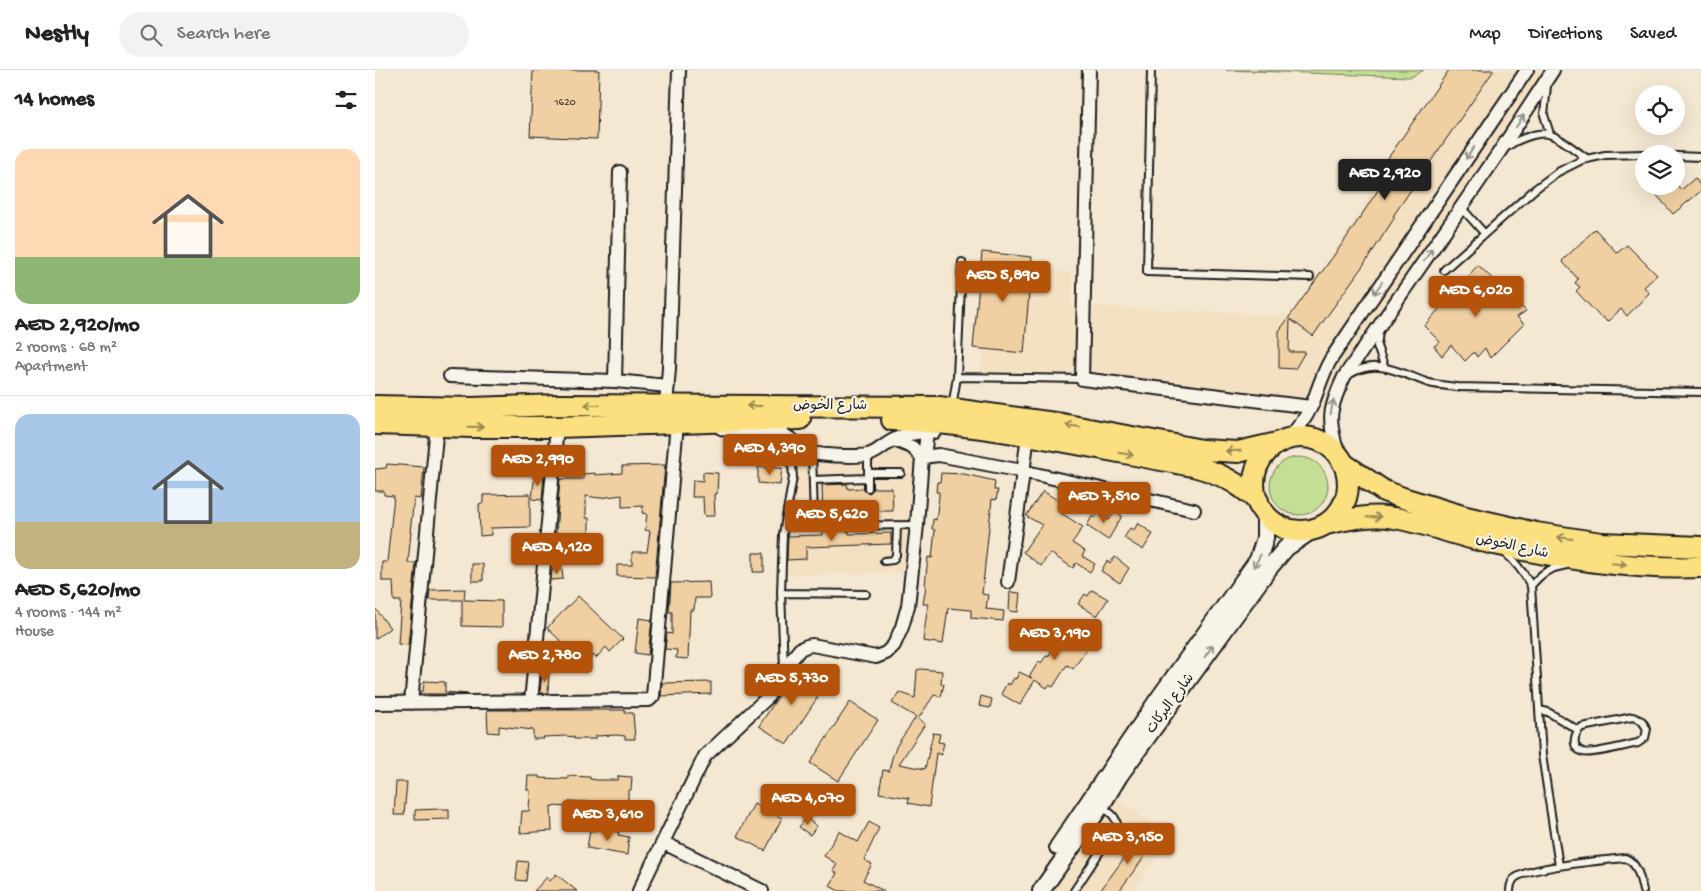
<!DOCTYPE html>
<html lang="en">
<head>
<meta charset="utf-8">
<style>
	body { margin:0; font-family:"Gochi Hand","Playpen Sans Arabic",sans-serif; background:#f2f2f2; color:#222; height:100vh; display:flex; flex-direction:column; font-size:19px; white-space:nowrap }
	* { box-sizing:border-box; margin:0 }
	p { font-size:16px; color:#767676 }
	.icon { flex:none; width:28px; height:28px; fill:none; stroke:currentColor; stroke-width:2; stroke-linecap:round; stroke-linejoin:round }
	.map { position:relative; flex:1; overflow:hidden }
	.side { display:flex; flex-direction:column; background:#fff; width:375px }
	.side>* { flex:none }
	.controls { position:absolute; left:1260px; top:15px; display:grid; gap:10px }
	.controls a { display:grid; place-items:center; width:50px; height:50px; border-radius:50%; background:#fff; box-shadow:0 5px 20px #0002; font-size:25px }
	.price { position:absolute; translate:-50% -42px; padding:0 11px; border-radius:5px; background:#b45309; color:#fff; font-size:16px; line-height:32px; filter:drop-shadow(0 1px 2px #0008) }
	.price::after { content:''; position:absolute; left:50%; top:30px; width:15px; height:11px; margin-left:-8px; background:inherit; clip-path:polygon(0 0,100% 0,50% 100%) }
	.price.active { background:#222; color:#fff }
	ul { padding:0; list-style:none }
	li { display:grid; align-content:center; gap:10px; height:265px; padding:0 15px }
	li+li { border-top:1px solid #e0e0e0 }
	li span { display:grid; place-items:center; height:155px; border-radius:15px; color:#555 }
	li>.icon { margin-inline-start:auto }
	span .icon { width:90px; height:90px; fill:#fffc; stroke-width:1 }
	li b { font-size:21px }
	h2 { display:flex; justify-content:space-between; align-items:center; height:60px; padding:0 15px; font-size:21px }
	header { display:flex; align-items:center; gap:30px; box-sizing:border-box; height:70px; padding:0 25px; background:#fff; border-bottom:1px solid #e0e0e0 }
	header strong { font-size:24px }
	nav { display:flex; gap:28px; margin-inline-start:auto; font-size:18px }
	.search { width:350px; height:45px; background:#f2f2f2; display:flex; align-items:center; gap:12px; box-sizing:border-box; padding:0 18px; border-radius:28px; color:#767676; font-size:19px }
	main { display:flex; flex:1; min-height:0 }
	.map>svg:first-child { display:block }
	.built { fill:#f4e1c4 }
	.green { fill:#c5de95; stroke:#707d58 }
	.building { fill:#f0d0a2; stroke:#1c1c1c }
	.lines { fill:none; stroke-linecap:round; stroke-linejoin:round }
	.service-casing { stroke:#1c1c1c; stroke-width:10 }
	.minor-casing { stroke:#1c1c1c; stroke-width:16 }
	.tertiary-casing { stroke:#1c1c1c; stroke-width:20 }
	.primary-casing { stroke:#1c1c1c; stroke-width:24 }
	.service { stroke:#f7f3e8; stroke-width:6 }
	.minor { stroke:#f7f3e8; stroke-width:12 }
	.tertiary { stroke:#f7f3e8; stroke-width:16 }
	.primary { stroke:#fce080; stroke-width:20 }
	.oneway { stroke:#94928c }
	.oneway2 { stroke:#978853 }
	.labels { text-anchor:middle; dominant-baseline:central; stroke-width:4.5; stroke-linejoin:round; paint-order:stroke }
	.number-label { font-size:11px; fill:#51493e }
	.street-label { font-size:14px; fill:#1c1c1c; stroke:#f7f3e8 }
</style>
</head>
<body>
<header>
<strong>Nestly</strong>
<div class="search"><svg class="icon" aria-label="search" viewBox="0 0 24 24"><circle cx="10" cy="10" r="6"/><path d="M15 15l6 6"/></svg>Search here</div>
<nav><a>Map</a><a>Directions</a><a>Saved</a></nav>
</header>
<main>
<section class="side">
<h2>14 homes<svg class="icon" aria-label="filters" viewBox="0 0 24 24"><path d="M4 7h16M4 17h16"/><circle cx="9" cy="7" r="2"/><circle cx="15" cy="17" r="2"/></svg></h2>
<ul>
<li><span style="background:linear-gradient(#ffd9b3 70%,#8fb573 0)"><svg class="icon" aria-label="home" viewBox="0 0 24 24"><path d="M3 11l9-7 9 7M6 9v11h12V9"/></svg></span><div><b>AED 2,920/mo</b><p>2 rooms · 68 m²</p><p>Apartment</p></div></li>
<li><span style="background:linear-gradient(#a9c7e8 70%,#c2b280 0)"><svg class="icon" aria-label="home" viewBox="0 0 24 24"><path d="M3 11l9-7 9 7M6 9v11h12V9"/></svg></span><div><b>AED 5,620/mo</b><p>4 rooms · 144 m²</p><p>House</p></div></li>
</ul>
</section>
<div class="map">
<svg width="1326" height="821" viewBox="0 0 1326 821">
	<rect width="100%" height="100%" fill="#f5e8d3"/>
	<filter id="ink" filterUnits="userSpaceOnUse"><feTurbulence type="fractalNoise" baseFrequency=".02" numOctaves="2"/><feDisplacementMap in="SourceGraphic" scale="10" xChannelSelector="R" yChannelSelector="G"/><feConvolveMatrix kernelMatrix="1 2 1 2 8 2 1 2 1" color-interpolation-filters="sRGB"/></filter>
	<g filter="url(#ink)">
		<path class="built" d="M1074,0H1178L969,307L956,344L936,337L707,309L606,308L612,198L698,202L696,237L718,236L916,245L990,135L997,111Z
			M535,360L539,391L537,450L532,503L410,505L422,367L441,376L497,374L510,367Z
			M731,717L794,769L758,821H661Z"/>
		<path class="green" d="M851,0H1049L1036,7Z
			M895 416a29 29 0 1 1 58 0a29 29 0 1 1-58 0Z"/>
		<path class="building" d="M158,0H224L222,69L155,66Z
			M1074,0H1119L1018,146L1020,147L994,187L938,266L915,249L914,282H930L920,299L904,298V261L970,170L1005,117L997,111Z
			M1320,108L1326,117V121L1298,144L1274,116H1303L1306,120Z
			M1220,159L1242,183L1252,175L1282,205L1269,217L1274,223L1252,246L1246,239L1232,252L1228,247L1226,248L1201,221L1205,217L1200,213L1203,209L1187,191Z
			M607,182L657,187L649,283L598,278Z
			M1103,195L1151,241L1142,247L1149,254L1115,288L1110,278L1102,287L1099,282L1090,291L1076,275L1067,286L1059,276L1065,272L1049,256Z
			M12,394L49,397L46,429L39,428L35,462H36L33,493H41L33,575L23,574L26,531H19L18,511H7V492H12L19,426L9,425V421H0V399L11,398Z
			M290,395L280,507L242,506V495H257V482H272L275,461L270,460L272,444L267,443L268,436L247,437V425L224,428L211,426V448H214V465L181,464L185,409H208V404L220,403V405L247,403V396Z
			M383,397L407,398L405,415L383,413Z
			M328,402L343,403L342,424H339L340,446H329L328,427H317L318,410L328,411Z
			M160,403L169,404L167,430L157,429Z
			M566,403L589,404L620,411L619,420H623L621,430L617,429L607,524L613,525L611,539L629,541L628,551L596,548V540L573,538L568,574L548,571L553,534H548L551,516L550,515L553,487L557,488L560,460L557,459L558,449L561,450L564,426V422H561L562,412H565Z
			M472,414L473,419L488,418L493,423L496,422L498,418H517L518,441H498L496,437L492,436L489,438L488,441L474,442V451H448L447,415Z
			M668,421L690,435L686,443L708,457L697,473L710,481L707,486L720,494L715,502L701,493L698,498L675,483L666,496L648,482L667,455L651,446Z
			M155,424V457L116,458V465L105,466L104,434L108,433V425Z
			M725,440L734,445L732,449L734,450L740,441L747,446L733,470L712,456L717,446L720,448Z
			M763,453L778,464L768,480L749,468L755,458L759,460Z
			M448,461H474V464L516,463V474L431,477V489L412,490L413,466L448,465Z
			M378,483H389V502H378Z
			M740,487L754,498L745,513L726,501L732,491L735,493Z
			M97,494H108V511H97Z
			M187,499L188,509L176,510L177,500Z
			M334,512L335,528H320L319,540H315L313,589L301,588L302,580L290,579L292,563L297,564V542H294L296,513Z
			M90,519L89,530L127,531V557L87,556V530H54L55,520Z
			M717,520L733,529L722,546L703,534L710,524L713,526Z
			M635,522L645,523L643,542L634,541Z
			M203,526L248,569L235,582L231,577L221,588L218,585L210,594L172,558Z
			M0,538L15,558L0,569Z
			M264,548L277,550L273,585L260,583Z
			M712,551L726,560L698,599L692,595L678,617L674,615L672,618L660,610L645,635L626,624L632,613L635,615L639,608L641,609L644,602L657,608L654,607L664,591L666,593L671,586L673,587L683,570L680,568L693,552L706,561Z
			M422,598L450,616L412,674L384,656Z
			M546,599L567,601L566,614H569L566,627L559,625L543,649L550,654L524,694L550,699L558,663L565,664L563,672L569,673L566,685L561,683L554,737L533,733L534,728L504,723L508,700L514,701L517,688L522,675L541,647L517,633L524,622L540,628L542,600Z
			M167,602H174L173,623H165Z
			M49,611L70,612V622L93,624H45V621H48Z
			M336,612V624L286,626L287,613Z
			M606,626L617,629L615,638L604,636Z
			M475,632L503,650L463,711L435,693Z
			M112,640H250V643H258L260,669H250V666L242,665L220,666V669H199V667L191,666L168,667L169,669H158V660L124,656V663L113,662Z
			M153,706H164V708L193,709V706L215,707V709L222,710H243V706L257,707L256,720H253V731H246L245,737L214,736V732L194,731V737L176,736L177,761L145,763L147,741H154L155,720H152Z
			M21,712H32L29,745H19Z
			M379,734L389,739L391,736L403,742L401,745L407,748L390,781L362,766Z
			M63,739H74V749L40,750V740Z
			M431,748L442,756L435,765L424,757Z
			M494,752L504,758L489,790L497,794L488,810L509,821H464L455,816L462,803L458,801L462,794L449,786L464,761L483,772Z
			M219,758L244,762L243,765L254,767L252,785L212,778L215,760L219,761Z
			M766,765L779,774L744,821H725Z
			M143,791L153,792L151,811L141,810Z
			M181,804L202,821H159L172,807L175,811Z"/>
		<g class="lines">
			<g class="service-casing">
				<path id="service" d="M776,0L772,202L935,207
					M1172,16L1169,45L1175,64
					M1132,77C1141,70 1165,60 1176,65C1188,69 1202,82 1213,89
					M1301,86L1326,87
					M1086,137L1109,163
					M1069,200L1160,119L1183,102L1207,90L1230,85L1269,84
					M1004,262L1002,276L1009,296
					M975,304C1003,287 1027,304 1054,313C1063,315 1073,316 1082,317L1326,322
					M582,307L707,309
					M577,337L582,307L587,192
					M437,383L439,448L442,454L448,456L542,455
					M406,384L417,395L418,407L408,464L406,523L409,597
					M493,385V418
					M493,403H526
					M438,410L492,408
					M493,441L494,456
					M1130,483C1142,493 1149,503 1156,516L1167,685L1184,796
					M509,491L518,490L521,485L522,455
					M1156,516C1167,502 1175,498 1192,495
					M406,523L491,524
					M1164,640L1173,642L1203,660
					M1258,647L1267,651L1272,659L1270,668L1263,673C1253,675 1215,685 1208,682C1196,678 1198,664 1207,657Z
					M699,821L742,756C742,746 734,742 727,737
					M1135,821C1135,818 1136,813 1138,810C1147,797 1231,790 1250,788C1263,793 1265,808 1268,821"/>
			</g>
			<g class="minor-casing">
				<path id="minor" d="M714,0L707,309L936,337
					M75,306L240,311L293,316
					M240,311L245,102
					M291,336L294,298L304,0
					M346,358C362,365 382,359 399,362C413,364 421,374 432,381C441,386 481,387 492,385C500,384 505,378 512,374C526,364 541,362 559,362
					M913,369C922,359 930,350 936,337C943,321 947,304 956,289L1152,0
					M519,370L537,377L547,387
					M963,385C953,348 953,341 969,307L1123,84L1178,0
					M547,387L564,385L647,401L819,440
					M633,512L653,366
					M156,632L182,357
					M0,633L274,630L278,626L302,353
					M36,633L62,355
					M289,773L387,821
					M264,821L330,686L392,628L409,599L425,579L432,576L437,575L501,587L511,583L519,575L527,557L533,536L542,455L547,387L550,379L552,362"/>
			</g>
			<g class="tertiary-casing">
				<path id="tertiary" d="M683,777L782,631L883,490L890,468V444
					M666,821L726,736L744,706L894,498L911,478L939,459"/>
			</g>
			<g class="primary-casing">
				<path id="primary" d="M0,336L97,338L183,335L564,337L687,354L827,380L863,382L906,372
					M517,350C618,354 719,378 818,396C845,403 862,412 883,431
					M0,354L97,357H182L425,349
					M879 414a47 47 0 1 1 94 0a47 47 0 1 1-94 0Z
					M969,394L1009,421L1028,428L1091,447L1161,463L1226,473L1326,477
					M951,454C973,449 997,444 1019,448C1051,453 1083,466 1115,473C1184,488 1255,500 1326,497"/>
			</g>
			<use href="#service" class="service"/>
			<use href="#minor" class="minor"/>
			<use href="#tertiary" class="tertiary"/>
			<use href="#primary" class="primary"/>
		</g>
		<defs><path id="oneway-shaft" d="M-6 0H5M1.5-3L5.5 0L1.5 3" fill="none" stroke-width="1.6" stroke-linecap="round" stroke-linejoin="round" transform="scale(1.25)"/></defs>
		<g class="oneway">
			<use href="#oneway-shaft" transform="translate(1145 51) rotate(-57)"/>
			<use href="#oneway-shaft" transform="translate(1095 83) rotate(125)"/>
			<use href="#oneway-shaft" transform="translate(1053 185) rotate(-56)"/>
			<use href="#oneway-shaft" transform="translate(1003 218) rotate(124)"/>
			<use href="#oneway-shaft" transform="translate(957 337) rotate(-79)"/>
			<use href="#oneway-shaft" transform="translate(882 491) rotate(120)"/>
			<use href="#oneway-shaft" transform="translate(834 581) rotate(-54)"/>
		</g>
		<g class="oneway2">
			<use href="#oneway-shaft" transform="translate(217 335) rotate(-180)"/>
			<use href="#oneway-shaft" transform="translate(379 336) rotate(-180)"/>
			<use href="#oneway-shaft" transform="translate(698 356) rotate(-170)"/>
			<use href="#oneway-shaft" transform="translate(101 357) rotate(1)"/>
			<use href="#oneway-shaft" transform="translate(858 381) rotate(179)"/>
			<use href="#oneway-shaft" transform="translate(751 384) rotate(10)"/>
			<use href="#oneway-shaft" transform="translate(999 447) rotate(-1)"/>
			<use href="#oneway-shaft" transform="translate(1190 468) rotate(-172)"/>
			<use href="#oneway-shaft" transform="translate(1244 494) rotate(5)"/>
		</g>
	</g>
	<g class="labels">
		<g class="number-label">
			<text x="190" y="33">1620</text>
		</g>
		<g class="street-label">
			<text x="455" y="336">شارع الخوض</text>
			<text transform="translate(1137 477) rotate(12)">شارع الخوض</text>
			<text transform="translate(796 634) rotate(-54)">شارع البركات</text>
		</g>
	</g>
</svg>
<div class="controls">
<a><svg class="icon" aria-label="locate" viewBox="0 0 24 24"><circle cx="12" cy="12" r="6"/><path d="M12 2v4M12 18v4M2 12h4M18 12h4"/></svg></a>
<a><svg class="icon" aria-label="layers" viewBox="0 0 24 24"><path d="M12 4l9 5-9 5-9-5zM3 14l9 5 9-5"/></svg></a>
</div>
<b class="price active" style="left:1010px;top:131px">AED 2,920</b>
<b class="price" style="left:628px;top:233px">AED 5,890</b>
<b class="price" style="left:1101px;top:248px">AED 6,020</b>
<b class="price" style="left:395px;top:406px">AED 4,390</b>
<b class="price" style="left:163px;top:417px">AED 2,990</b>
<b class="price" style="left:729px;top:454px">AED 7,510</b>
<b class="price" style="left:457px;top:472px">AED 5,620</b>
<b class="price" style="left:182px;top:505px">AED 4,120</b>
<b class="price" style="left:680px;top:591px">AED 3,190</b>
<b class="price" style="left:170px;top:613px">AED 2,780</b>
<b class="price" style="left:417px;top:636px">AED 5,730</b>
<b class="price" style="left:433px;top:756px">AED 4,070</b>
<b class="price" style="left:233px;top:772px">AED 3,610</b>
<b class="price" style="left:753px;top:795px">AED 3,150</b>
</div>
</main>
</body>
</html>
